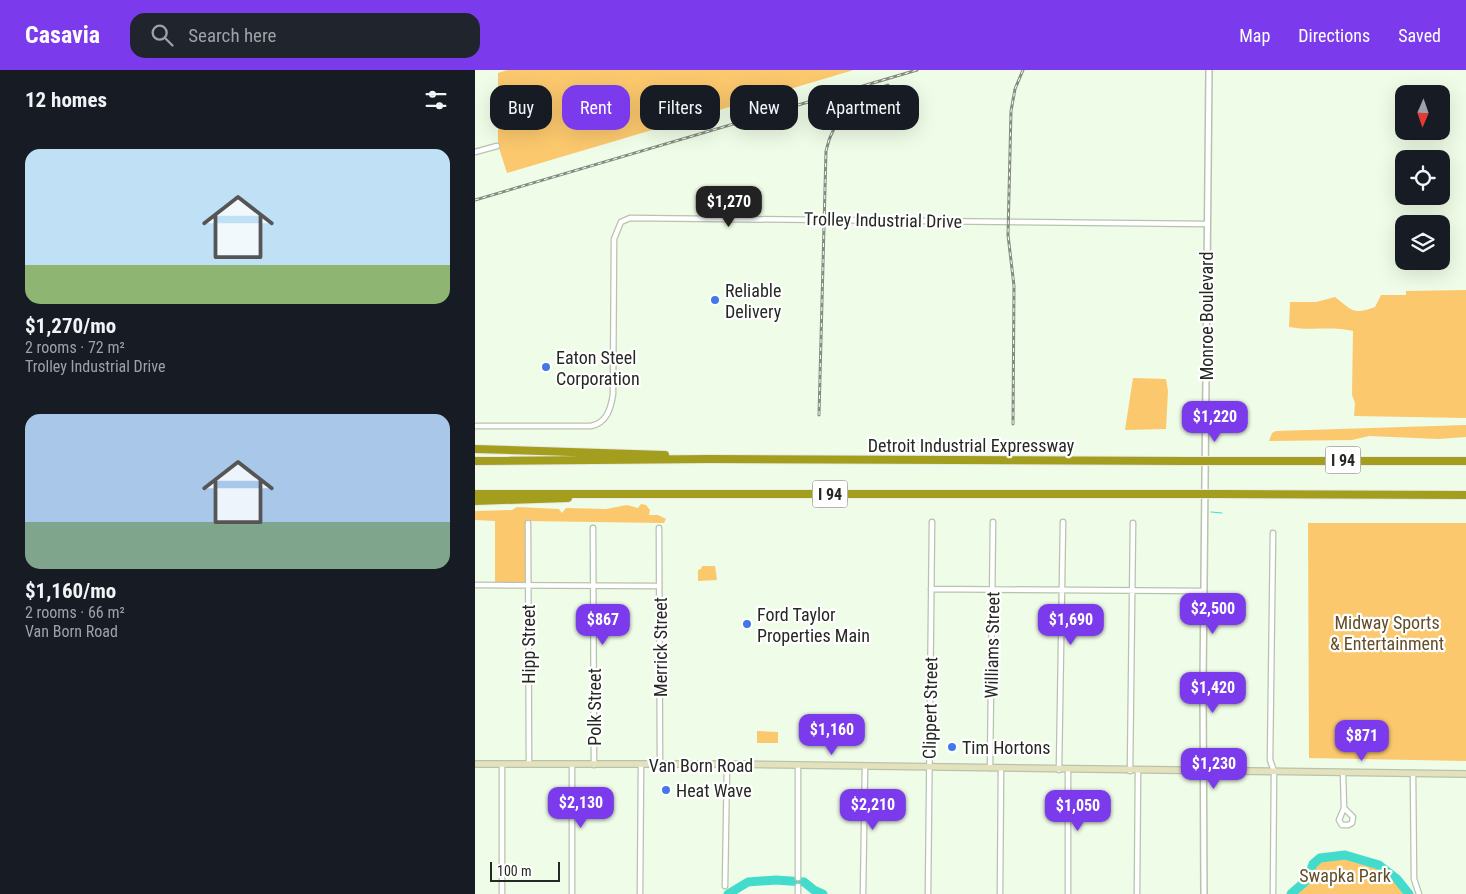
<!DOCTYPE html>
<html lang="en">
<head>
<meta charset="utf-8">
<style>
	body { margin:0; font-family:"Roboto Condensed",sans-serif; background:#20242c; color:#f1f3f6; height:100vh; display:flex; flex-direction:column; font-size:19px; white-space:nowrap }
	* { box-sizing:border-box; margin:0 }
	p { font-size:16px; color:#9ea1a6 }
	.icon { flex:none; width:28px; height:28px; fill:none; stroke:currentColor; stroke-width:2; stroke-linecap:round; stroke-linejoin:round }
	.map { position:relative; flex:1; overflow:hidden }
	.side { display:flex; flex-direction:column; background:#171b24; width:475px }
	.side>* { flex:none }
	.hud { position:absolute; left:15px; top:15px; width:475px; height:45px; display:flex; gap:10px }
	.needle { width:32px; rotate:182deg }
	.buttons { position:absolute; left:920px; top:15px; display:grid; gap:10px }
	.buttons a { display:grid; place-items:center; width:55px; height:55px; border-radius:10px; background:#171b24; box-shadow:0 5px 20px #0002; font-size:25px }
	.scale { position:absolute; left:15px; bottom:12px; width:70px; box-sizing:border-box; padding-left:5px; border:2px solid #252922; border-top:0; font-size:14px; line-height:18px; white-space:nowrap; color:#252922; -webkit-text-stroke:4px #fff; paint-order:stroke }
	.price { position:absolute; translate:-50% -42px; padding:0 11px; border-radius:10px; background:#7c3aed; color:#fff; font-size:16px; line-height:32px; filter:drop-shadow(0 1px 2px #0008) }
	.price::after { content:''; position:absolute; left:50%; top:30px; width:15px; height:11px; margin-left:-8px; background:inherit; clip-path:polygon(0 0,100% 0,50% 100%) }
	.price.selected { background:#222; color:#fff }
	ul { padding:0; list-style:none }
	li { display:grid; align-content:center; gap:10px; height:265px; padding:0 25px }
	li span { display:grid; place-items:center; height:155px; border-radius:15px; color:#555 }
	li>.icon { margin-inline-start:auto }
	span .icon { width:90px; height:90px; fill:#fffc; stroke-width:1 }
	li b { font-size:21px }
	h2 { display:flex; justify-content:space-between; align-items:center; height:60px; padding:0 25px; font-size:21px }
	.tag { padding:0 18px; border-radius:15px; background:#171b24; box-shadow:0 5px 20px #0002; font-size:18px; line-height:45px }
	.tag.selected { background:#7c3aed; color:#fff }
	header { display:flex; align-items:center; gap:30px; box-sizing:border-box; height:70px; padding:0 25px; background:#7c3aed; color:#fff }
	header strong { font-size:24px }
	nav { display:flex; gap:28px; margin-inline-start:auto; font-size:18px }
	.search { width:350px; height:45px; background:#20242c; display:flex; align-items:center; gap:12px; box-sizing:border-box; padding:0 18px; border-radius:15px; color:#9ea1a6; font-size:19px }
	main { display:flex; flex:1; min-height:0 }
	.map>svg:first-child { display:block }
	.green { fill:#fbc86d }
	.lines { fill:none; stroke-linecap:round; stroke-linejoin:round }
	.stream { stroke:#43dccc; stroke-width:1 }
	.river { stroke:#43dccc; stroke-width:9 }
	.minor-casing { stroke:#b7c3af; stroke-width:7 }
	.tertiary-casing { stroke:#b7c3af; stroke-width:8 }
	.secondary-casing { stroke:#b7c3af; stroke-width:8 }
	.motorway-casing { stroke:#e9eae9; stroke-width:10 }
	.minor { stroke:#fff; stroke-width:4.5 }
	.tertiary { stroke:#fff; stroke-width:5 }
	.secondary { stroke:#e4e2bc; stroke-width:5.5 }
	.motorway { stroke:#a49e1e; stroke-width:8 }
	.rail-casing { stroke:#848d7f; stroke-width:3 }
	.rail { stroke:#fff; stroke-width:1; stroke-dasharray:4; stroke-linecap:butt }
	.motorway-bridge-casing { stroke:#e9eae9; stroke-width:10; stroke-linecap:butt }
	.motorway-bridge { stroke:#a49e1e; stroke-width:8 }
	.poi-dot { fill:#4278e8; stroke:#fff; stroke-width:2 }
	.labels { text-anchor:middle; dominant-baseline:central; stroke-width:4.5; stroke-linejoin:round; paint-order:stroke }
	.shield { fill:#fff; stroke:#666964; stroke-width:1 }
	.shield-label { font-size:16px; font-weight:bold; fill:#252922 }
	.street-label { font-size:18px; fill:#252922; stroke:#fff }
	.poi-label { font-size:18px; fill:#252922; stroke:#fff; text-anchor:start }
	.park-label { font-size:18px; fill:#644e27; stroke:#fff }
</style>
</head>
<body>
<header>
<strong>Casavia</strong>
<div class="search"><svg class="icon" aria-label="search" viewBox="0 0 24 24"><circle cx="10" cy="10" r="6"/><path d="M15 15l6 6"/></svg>Search here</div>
<nav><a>Map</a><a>Directions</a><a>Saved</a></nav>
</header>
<main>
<section class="side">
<h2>12 homes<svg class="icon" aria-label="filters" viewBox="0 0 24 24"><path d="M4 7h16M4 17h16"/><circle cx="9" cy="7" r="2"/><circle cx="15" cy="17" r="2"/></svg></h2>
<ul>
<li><span style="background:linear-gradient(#bfe0f5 75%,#8fb573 0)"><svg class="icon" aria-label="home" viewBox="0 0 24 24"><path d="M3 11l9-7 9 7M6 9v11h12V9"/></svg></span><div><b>$1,270/mo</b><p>2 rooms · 72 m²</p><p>Trolley Industrial Drive</p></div></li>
<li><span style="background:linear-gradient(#a9c7e8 70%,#7fa58c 0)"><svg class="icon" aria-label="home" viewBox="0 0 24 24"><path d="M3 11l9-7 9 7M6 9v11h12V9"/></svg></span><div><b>$1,160/mo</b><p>2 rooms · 66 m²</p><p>Van Born Road</p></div></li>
</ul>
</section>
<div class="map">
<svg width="991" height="824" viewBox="0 0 991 824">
	<rect width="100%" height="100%" fill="#effce7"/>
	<path class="green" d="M32,0H379L32,103L23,75V3Z
		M991,220V348L879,346L880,333L877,325L878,261C857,256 835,261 814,257L815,232H841L860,227C878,241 878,245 900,237L906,225H931V221Z
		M658,308L691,309L693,321L691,359L650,360Z
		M991,355V367L963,369L894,366L877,370L794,371L797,363L801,361Z
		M166,434L171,435L175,440L174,445H183L191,449L189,453L50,451V512H20V451L0,450V441L37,440L42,437L84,439L87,443L91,438L131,439L152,435L163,438Z
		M833,453H991V691L834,688Z
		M227,496H240L242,510L223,511V500L226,499Z
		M282,661L303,662V673H282Z
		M851,785C882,786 918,794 934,824H816L832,810L841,791Z"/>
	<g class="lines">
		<path class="stream" d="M736,442L747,443"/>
		<path class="river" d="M253,824L273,812L301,810L329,812L339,820L348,824
			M816,824L832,810L838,794L845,788L870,785L904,795L922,809L934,824"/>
		<g class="minor-casing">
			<path id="minor" d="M0,82L22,76
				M0,356H116C132,353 136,338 138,324L139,169L146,152L155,148L732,154
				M53,453L54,694
				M118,458L119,695
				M184,458L185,695
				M798,463L795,690L799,701L798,824
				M0,515L184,516
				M456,519L728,521
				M515,698L518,452
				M584,700L588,452
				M655,701L658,453
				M868,703L869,738L864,750L867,755H873L877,753L878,747L869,738
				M938,703L939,809L944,824
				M323,808V696
				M250,816L252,694
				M27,824V694
				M97,824V694
				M165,824L166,695
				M323,824V816
				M388,824L390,697
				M453,824L457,452
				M525,824L526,698
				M593,824V700
				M662,824L663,701"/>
		</g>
		<g class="tertiary-casing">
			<path id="tertiary" d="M729,824L728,615L734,0"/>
		</g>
		<g class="secondary-casing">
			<path id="secondary" d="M0,694H252L991,704"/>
		</g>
		<g class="motorway-casing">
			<path id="motorway" d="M0,379L190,385
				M0,391L234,389L711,391
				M746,391H991
				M0,424H711
				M745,424L991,425
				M0,431L93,428"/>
		</g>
		<use href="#minor" class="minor"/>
		<use href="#tertiary" class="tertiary"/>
		<use href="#secondary" class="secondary"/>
		<use href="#motorway" class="motorway"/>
		<g class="rail-casing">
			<path id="rail" d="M0,130L442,0
				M344,345L351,81C358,48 381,26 413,15
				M538,354L539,216L533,165L536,41L540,19L548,0"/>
		</g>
		<use href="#rail" class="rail"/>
		<g class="motorway-bridge-casing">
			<path id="motorway-bridge" d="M711,391H746
				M711,424H745"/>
		</g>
		<use href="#motorway-bridge" class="motorway-bridge"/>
	</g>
	<g class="poi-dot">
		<circle cx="240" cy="230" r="5"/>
		<circle cx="71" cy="297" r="5"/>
		<circle cx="272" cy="554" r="5"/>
		<circle cx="477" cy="677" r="5"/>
		<circle cx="191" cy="720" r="5"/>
	</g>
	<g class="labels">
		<g class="shield">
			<rect x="850.5" y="376.5" width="35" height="27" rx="4"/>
			<rect x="337.5" y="410.5" width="35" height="27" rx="4"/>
		</g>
		<g class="shield-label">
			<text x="868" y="390">I 94</text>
			<text x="355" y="424">I 94</text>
		</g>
		<g class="street-label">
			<text transform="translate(408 150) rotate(1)">Trolley Industrial Drive</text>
			<text transform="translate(731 246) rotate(-90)">Monroe Boulevard</text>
			<text x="496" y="375">Detroit Industrial Expressway</text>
			<text transform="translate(53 574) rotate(-90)">Hipp Street</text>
			<text transform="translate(517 575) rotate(-89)">Williams Street</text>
			<text transform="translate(185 577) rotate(-90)">Merrick Street</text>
			<text transform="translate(119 637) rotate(-90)">Polk Street</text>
			<text transform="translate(455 638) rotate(-89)">Clippert Street</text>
			<text x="226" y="695">Van Born Road</text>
		</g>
		<g class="poi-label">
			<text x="250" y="220">Reliable<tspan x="250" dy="21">Delivery</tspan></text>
			<text x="81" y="287">Eaton Steel<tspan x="81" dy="21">Corporation</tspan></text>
			<text x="282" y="544">Ford Taylor<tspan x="282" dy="21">Properties Main</tspan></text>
			<text x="487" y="677">Tim Hortons</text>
			<text x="201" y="720">Heat Wave</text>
		</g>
		<g class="park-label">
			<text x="912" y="552">Midway Sports<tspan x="912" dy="21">&amp; Entertainment</tspan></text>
			<text x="870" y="805">Swapka Park</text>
		</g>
	</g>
</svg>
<div class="buttons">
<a><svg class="needle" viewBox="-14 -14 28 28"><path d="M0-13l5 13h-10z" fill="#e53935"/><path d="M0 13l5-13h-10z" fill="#9ea1a6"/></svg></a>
<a><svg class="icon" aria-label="locate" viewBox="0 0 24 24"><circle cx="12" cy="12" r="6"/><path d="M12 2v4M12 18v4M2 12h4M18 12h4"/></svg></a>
<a><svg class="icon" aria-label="layers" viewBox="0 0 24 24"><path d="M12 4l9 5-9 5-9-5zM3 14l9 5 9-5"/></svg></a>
</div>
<div class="scale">100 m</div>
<b class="price selected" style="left:254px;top:158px">$1,270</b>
<b class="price" style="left:740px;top:373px">$1,220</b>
<b class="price" style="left:738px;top:565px">$2,500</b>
<b class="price" style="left:128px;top:576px">$867</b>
<b class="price" style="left:596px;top:576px">$1,690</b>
<b class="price" style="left:738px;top:644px">$1,420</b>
<b class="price" style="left:357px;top:686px">$1,160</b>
<b class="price" style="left:887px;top:692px">$871</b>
<b class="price" style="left:739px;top:720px">$1,230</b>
<b class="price" style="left:106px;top:759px">$2,130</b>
<b class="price" style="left:398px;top:761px">$2,210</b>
<b class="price" style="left:603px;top:762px">$1,050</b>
<div class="hud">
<a class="tag">Buy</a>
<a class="tag selected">Rent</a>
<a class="tag">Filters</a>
<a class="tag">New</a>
<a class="tag">Apartment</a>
</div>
</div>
</main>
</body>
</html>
